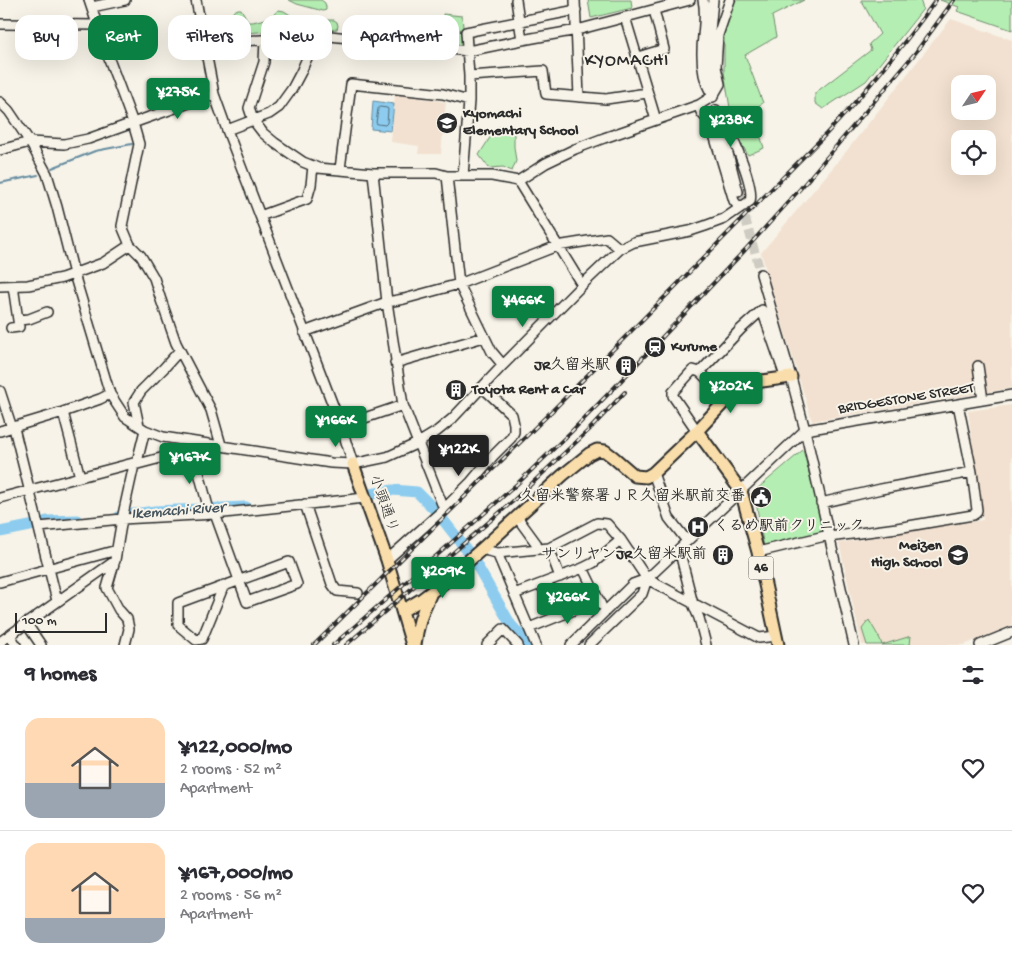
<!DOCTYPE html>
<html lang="en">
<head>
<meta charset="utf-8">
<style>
	body { margin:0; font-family:"Gochi Hand","Klee One",sans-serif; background:#f2f2f3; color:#2b2b33; height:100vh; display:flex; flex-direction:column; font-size:19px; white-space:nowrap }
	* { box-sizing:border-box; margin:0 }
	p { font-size:16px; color:#7c7c81 }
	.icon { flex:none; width:28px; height:28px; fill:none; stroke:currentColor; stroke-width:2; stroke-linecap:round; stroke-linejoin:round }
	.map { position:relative; height:645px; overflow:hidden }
	.side { display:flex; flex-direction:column; background:#fff; flex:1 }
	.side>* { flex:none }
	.banner { position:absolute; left:15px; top:15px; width:500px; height:45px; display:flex; gap:10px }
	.needle { width:32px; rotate:55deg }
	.tools { position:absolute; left:951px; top:75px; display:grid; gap:10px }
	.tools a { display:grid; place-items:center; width:45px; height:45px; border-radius:10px; background:#fff; box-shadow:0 5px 20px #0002; font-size:25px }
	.scale { position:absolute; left:15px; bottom:12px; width:92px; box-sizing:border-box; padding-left:5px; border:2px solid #2b2b2b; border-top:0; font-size:14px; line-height:18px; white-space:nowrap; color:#2b2b2b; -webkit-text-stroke:4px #f7f3e8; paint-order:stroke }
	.price { position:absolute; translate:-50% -42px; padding:0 11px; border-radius:5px; background:#0b8043; color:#fff; font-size:16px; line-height:32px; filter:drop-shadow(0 1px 2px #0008) }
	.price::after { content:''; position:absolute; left:50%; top:30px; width:15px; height:11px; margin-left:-8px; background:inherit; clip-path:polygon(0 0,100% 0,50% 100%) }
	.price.current { background:#222; color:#fff }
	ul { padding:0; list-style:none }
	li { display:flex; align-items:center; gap:15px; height:125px; padding:0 25px }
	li+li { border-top:1px solid #e1e1e2 }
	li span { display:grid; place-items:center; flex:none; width:140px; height:100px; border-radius:15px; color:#555 }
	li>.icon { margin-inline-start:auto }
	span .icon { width:60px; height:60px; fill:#fffc; stroke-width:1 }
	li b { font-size:21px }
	h2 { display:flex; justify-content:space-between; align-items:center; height:60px; padding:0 25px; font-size:21px }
	.chip { padding:0 18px; border-radius:15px; background:#fff; box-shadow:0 5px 20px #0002; font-size:18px; line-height:45px }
	.chip.current { background:#0b8043; color:#fff }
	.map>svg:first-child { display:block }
	.built { fill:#f2e1d0; fill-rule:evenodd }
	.green { fill:#b5eeb2; stroke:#708c6e }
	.water { fill:#8dccee; stroke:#668ca0 }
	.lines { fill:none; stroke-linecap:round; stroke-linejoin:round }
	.shore { stroke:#526b79; stroke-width:1 }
	.stream { stroke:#668ca0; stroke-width:2 }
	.river { stroke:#8dccee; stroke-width:11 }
	.minor-tunnel { stroke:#cecbc2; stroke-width:9; stroke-dasharray:9 4.5; stroke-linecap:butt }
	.minor-casing { stroke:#2b2b2b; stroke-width:12 }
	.major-casing { stroke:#2b2b2b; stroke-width:15 }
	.minor { stroke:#f7f3e8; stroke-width:9 }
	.major { stroke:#f9deab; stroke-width:11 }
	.rail-casing { stroke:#2b2b2b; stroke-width:4 }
	.rail { stroke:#f7f3e8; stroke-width:2; stroke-dasharray:5.5; stroke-linecap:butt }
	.labels { text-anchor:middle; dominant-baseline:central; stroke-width:4; stroke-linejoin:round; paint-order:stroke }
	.shield { fill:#f7f3e8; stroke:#686764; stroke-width:1 }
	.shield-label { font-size:14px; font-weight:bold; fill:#2b2b2b }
	.poi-label { font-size:15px; font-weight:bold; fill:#2b2b2b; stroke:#f7f3e8; text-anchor:start }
	.street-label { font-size:15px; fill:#2b2b2b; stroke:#f7f3e8 }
	.water-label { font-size:16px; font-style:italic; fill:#44535c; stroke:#f7f3e8 }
	.quarter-label { font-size:18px; letter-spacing:1px; fill:#2b2b2b; stroke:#f7f3e8 }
</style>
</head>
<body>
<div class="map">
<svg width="1012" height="645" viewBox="0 0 1012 645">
	<rect width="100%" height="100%" fill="#f7f3e8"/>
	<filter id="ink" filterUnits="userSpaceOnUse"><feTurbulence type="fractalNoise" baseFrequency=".02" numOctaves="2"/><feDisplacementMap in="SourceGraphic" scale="10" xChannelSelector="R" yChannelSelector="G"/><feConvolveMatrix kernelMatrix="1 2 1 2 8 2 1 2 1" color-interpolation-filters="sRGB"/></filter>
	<g filter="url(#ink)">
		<path class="built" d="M951,19L1012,40V388L812,421L761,253L841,158ZM960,84H988V111H960ZM960,139H988V166H960Z
			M395,94L446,102L441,154H418L419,146L391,142Z
			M1012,405V625L964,645H862L839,543L983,520L968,411Z"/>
		<path class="green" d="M289,0H321L325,3L326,7V10L323,11L297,4Z
			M588,0H631L632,8L591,18Z
			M735,0H804L772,16L776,37L745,55L763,103L745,115L751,131L758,128L764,148L748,155L738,138L731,114L724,72V31Z
			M861,0H920L923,9L866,81L823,109L815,103V93L871,50L869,44L880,34Z
			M940,0H1012V30L957,11L959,7Z
			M238,9H241L244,14L248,22H253L269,18L279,10L284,11L292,16H295C300,20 301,24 297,29L246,33C239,29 235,20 232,13L234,11Z
			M443,14L462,16L465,48L452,45L454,29L442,27Z
			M321,20H334L337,22L338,26L337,29C331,30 323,30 318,27L317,24Z
			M508,125L514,131V147L516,161L512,171L503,167L489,168L479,155L496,128Z
			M803,450L825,532L764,548L756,502L766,501L769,493L758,492L757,489Z
			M869,620L880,639L882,645L911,636L910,645H867L862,629Z"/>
		<path class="water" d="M373,101L394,104L391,131L371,129Z"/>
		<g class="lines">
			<path class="shore" d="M380,107L387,108L388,109L387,123L385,125L378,124L376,123L378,109Z"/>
			<path class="stream" d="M52,168L95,151L132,144
				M0,183L38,175"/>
			<path class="river" d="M371,494L393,490L417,492L437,512L472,557L511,625L529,645
				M120,516L155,511L246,507
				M0,532L30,526L47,521L77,520"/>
			<path class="minor-tunnel" d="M738,192L761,274"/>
			<g class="minor-casing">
				<path id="minor" d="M89,0L106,51L133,123L139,144L122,226L130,245L141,256L154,278L161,300L176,343L211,410L221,445
					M196,0L214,94L227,130L341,426L353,464
					M516,0L522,40
					M575,0L579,97
					M703,0C706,12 704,24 703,36C701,54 701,75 710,91
					M92,7L125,0
					M625,17L656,120
					M0,24L98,25
					M204,40L242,41L330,36L468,51L522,40L577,30L690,0
					M265,40L264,62L249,108L253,120L263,133L275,143L303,162L318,168L373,173H436L447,176H492L518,181L546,163L575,149L604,138L699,105L713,96L720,84L716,67L718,35L730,0
					M638,57L664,49L654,10
					M469,76L543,71L546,94L606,99L647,93
					M713,97L710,76L709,41L713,0
					M0,102L9,111L30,142L47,174L57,207L74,274L110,394L125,417L145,430L163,437L331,463L353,464L387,457L418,443L436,432L452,419L503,365L582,285L620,249L634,242L690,231L705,226L724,219L750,201C755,186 733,138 725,123C723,118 719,114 716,110
					M699,105C700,117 708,116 711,125L734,201L738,206H744
					M719,119L738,192
					M227,130L269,114L279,107L292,89L301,72L316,37
					M0,150L30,142L64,144L88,139L214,94
					M340,169L351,84L443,94L469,101
					M373,173L387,302L403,405L444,509
					M447,176L459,284L492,352L503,365
					M463,176L469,101V76L466,32L576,10
					M518,181L582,285
					M260,216L307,199L311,185L313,166
					M761,274L791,377L805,430L854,645
					M0,286L28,285L62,278L103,263L130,245
					M18,320L29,319L47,312
					M11,328L19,327L13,286
					M304,332L387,302L404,299L459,284L557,246L607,238L620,249
					M395,363L484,337
					M978,366L983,400
					M700,372L741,329L762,310L785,376
					M0,391L12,428
					M63,412L80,477
					M139,426L134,402L141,391L164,368L180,350
					M341,426L403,405
					M14,428L57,601
					M805,430L1012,395
					M0,431L63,412L100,399L110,394
					M697,431L673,396V392L691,372L693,370L700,372L727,399
					M193,450L210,514
					M134,465L210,445
					M653,473L669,518L687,541
					M0,498L137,462
					M821,503L881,489L972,472
					M305,504L332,584L337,591L358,593
					M215,514L247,602L297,584L289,562L178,603V625L196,640L202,639L224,585
					M517,517L536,543L537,549
					M39,527L122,519L215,514L365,498
					M829,537L897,528L973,515L976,513L977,510L972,472L958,404
					M483,548L488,551L497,553L549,548L597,523L607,524L621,540L647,579L759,638L776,636
					M549,548L560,577
					M679,549L693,604L699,618L706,645
					M758,552L829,535
					M497,553L536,645
					M387,560L444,509L471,482L493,456L511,438L514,432V424L512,415L482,387
					M583,568L601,605
					M0,582L117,550
					M514,594L583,568L593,563L621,540
					M26,623L41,645
					M529,628L599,600
					M10,635L16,645
					M0,642L115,561
					M125,645L129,629L127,619L119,610L107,588L115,560L122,519L134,465L137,462L145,430
					M487,645L503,629L518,645
					M571,645L633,584L647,579L805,430
					M589,645L642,594L647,579
					M980,645L1012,632"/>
			</g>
			<g class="major-casing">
				<path id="major" d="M697,431L741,491L758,552L778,645
					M353,464L387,560L412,645
					M402,611L422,599L442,584L483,548L563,475L589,454L597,450L605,451L613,457L635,476L646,477L653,473L697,431L727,399L746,386L755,382L791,377
					M415,645C417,627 422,611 430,595"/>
			</g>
			<use href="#minor" class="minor"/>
			<use href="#major" class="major"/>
			<g class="rail-casing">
				<path id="rail" d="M314,645L557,406L826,134C866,92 902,47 936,0
					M333,645L450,544L517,484L571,432L614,388L745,250L800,189L916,52L954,0
					M346,645L512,502L589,430L625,392"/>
			</g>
			<use href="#rail" class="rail"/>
		</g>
	</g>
	<defs>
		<g id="school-disc" transform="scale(1.125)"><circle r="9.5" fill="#2b2b2b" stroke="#f7f3e8"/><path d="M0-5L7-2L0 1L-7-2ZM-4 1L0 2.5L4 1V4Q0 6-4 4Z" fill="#fff"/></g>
		<g id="station-disc" transform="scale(1.125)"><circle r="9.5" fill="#2b2b2b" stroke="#f7f3e8"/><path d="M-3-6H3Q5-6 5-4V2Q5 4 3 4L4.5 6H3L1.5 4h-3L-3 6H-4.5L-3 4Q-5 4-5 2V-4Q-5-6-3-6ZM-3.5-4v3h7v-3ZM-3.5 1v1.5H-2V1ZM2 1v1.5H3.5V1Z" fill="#fff"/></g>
		<g id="building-disc" transform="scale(1.125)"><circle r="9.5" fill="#2b2b2b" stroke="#f7f3e8"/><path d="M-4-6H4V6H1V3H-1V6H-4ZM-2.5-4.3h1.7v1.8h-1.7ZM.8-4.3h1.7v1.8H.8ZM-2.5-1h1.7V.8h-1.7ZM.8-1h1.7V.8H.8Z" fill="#fff"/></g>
		<g id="civic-disc" transform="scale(1.125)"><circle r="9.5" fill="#2b2b2b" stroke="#f7f3e8"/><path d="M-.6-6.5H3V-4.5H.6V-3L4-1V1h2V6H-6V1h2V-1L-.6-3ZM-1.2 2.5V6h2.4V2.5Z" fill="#fff"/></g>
		<g id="hospital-disc" transform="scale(1.125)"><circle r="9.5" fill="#2b2b2b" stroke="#f7f3e8"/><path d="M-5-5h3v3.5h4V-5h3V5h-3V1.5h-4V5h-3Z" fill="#fff"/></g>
	</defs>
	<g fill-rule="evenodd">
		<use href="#school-disc" x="447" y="123"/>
		<use href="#station-disc" x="655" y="347"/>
		<use href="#building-disc" x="626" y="366"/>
		<use href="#building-disc" x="456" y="390"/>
		<use href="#civic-disc" x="761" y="497"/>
		<use href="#hospital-disc" x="698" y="527"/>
		<use href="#building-disc" x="723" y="555"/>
		<use href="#school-disc" x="958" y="555"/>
	</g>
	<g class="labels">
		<rect class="shield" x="748.5" y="556.5" width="25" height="23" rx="4"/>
		<g class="shield-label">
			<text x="761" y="568">46</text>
		</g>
		<g class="poi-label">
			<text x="463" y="114">Kyomachi<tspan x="463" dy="17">Elementary School</tspan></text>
			<text x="671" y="347">Kurume</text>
			<text x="610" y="366" text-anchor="end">JR久留米駅</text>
			<text x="472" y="390">Toyota Rent a Car</text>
			<text x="745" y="497" text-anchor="end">久留米警察署ＪＲ久留米駅前交番</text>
			<text x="714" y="527">くるめ駅前クリニック</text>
			<text x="942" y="546" text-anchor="end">Meizen<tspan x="942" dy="17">High School</tspan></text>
			<text x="707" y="555" text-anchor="end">サンリヤンJR久留米駅前</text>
		</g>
		<g class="street-label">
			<text transform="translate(906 399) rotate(-9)">BRIDGESTONE STREET</text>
			<text transform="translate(383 504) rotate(71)">小頭通り</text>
		</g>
		<g class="water-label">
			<text transform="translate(178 512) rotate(-4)">Ikemachi River</text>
		</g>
		<g class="quarter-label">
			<text x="627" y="61">KYOMACHI</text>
		</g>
	</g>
</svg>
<div class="tools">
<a><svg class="needle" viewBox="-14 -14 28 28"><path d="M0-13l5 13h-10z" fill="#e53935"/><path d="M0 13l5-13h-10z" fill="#7c7c81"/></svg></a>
<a><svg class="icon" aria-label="locate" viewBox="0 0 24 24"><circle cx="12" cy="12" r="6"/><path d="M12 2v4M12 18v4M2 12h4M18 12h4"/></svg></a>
</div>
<div class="scale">100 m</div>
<b class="price" style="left:178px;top:120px">¥275K</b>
<b class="price" style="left:731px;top:148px">¥238K</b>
<b class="price" style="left:523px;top:328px">¥466K</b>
<b class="price" style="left:731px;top:414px">¥202K</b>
<b class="price" style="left:336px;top:448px">¥166K</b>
<b class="price current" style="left:459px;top:477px">¥122K</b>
<b class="price" style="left:190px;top:485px">¥167K</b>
<b class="price" style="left:443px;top:599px">¥209K</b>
<b class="price" style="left:568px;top:625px">¥266K</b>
<div class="banner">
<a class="chip">Buy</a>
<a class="chip current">Rent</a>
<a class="chip">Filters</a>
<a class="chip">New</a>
<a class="chip">Apartment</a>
</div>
</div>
<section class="side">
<h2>9 homes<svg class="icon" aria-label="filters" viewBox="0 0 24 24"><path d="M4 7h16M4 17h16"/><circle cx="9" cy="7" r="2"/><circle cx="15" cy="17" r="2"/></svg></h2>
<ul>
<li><span style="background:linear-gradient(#ffd9b3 65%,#9aa5b1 0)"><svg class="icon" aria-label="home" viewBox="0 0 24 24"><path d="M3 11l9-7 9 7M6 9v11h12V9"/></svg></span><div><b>¥122,000/mo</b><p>2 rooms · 52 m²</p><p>Apartment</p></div><svg class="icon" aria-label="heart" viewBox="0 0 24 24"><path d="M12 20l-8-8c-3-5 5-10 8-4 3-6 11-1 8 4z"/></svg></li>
<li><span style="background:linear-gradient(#ffd9b3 75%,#9aa5b1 0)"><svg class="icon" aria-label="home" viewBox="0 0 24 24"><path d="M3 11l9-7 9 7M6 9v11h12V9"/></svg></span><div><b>¥167,000/mo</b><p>2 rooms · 56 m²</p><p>Apartment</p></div><svg class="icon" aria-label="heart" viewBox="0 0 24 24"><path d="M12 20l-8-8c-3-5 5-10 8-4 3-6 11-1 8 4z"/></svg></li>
</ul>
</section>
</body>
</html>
